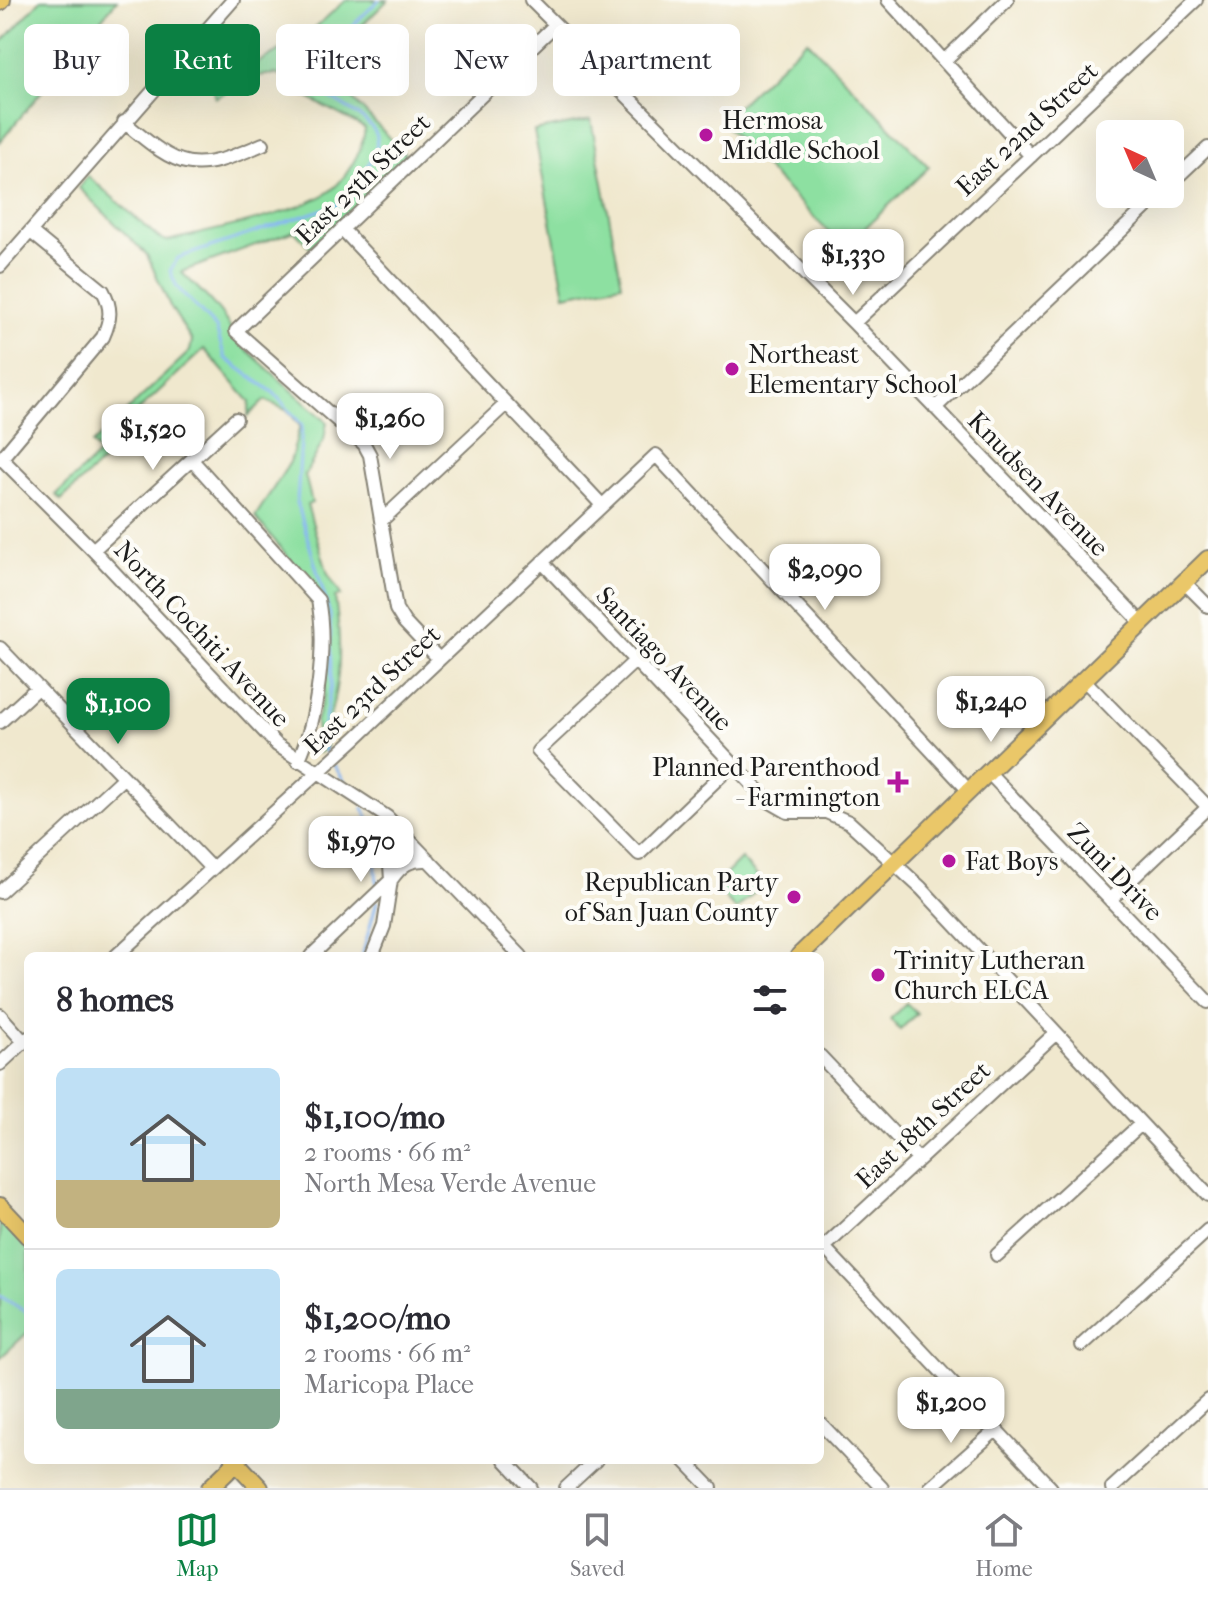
<!DOCTYPE html>
<html lang="en">
<head>
<meta charset="utf-8">
<style>
	body { margin:0; font-family:"IM FELL French Canon",serif; background:#f2f2f3; color:#2b2b33; height:100vh; display:flex; flex-direction:column; font-size:30px; white-space:nowrap }
	* { box-sizing:border-box; margin:0 }
	p { font-size:26px; color:#7c7c81 }
	.icon { flex:none; width:44px; height:44px; fill:none; stroke:currentColor; stroke-width:2; stroke-linecap:round; stroke-linejoin:round }
	.map { position:relative; flex:1; overflow:hidden }
	.side { position:absolute; left:24px; top:952px; width:800px; height:512px; display:flex; flex-direction:column; background:#fff; border-radius:12px; box-shadow:0 8px 32px #0002 }
	.side>* { flex:none }
	.guide { position:absolute; left:24px; top:24px; width:800px; height:72px; display:flex; gap:16px }
	.needle { width:52px; rotate:316deg }
	.buttons { position:absolute; left:1096px; top:120px; display:grid; gap:16px }
	.buttons a { display:grid; place-items:center; width:88px; height:88px; border-radius:12px; background:#fff; box-shadow:0 8px 32px #0002; font-size:40px }
	.price { position:absolute; translate:-50% -68px; padding:0 18px; border-radius:16px; background:#fff; color:#222; font-size:26px; line-height:52px; filter:drop-shadow(0 2px 4px #0008) }
	.price::after { content:''; position:absolute; left:50%; top:48px; width:24px; height:18px; margin-left:-12px; background:inherit; clip-path:polygon(0 0,100% 0,50% 100%) }
	.price.selected { background:#0b8043; color:#fff }
	ul { padding:0; list-style:none }
	li { display:flex; align-items:center; gap:24px; height:200px; padding:0 32px }
	li+li { border-top:2px solid #e1e1e2 }
	li span { display:grid; place-items:center; flex:none; width:224px; height:160px; border-radius:12px; color:#555 }
	li>.icon { margin-inline-start:auto }
	span .icon { width:96px; height:96px; fill:#fffc; stroke-width:1 }
	li b { font-size:34px }
	h2 { display:flex; justify-content:space-between; align-items:center; height:96px; padding:0 32px; font-size:34px }
	.tag { padding:0 28px; border-radius:12px; background:#fff; box-shadow:0 8px 32px #0002; font-size:28px; line-height:72px }
	.tag.selected { background:#0b8043; color:#fff }
	.tabs { display:flex; justify-content:space-around; align-items:center; height:112px; border-top:2px solid #e1e1e2; background:#fff; font-size:22px; color:#7c7c81 }
	.tabs a { display:grid; justify-items:center; gap:4px }
	.tabs .selected { color:#0b8043 }
	.map>svg:first-child { display:block }
	.green { fill:#8de0a1; stroke:#547e5e; stroke-width:2 }
	.lines { fill:none; stroke-linecap:round; stroke-linejoin:round }
	.stream { stroke:#85b6f1; stroke-width:3 }
	.minor-casing { stroke:#868275; stroke-width:16 }
	.major-casing { stroke:#868275; stroke-width:20 }
	.minor { stroke:#fff; stroke-width:12 }
	.major { stroke:#eac769; stroke-width:16 }
	.poi-dot { fill:#b5179e; stroke:#fdfcf7; stroke-width:3 }
	.labels { text-anchor:middle; dominant-baseline:central; stroke-width:8; stroke-linejoin:round; paint-order:stroke }
	.poi-label { font-size:26px; fill:#1c1c1c; stroke:#fdfcf7; text-anchor:start }
	.street-label { font-size:26px; fill:#1c1c1c; stroke:#fdfcf7 }
</style>
</head>
<body>
<div class="map">
<svg width="1208" height="1488" viewBox="0 0 1208 1488">
	<rect width="100%" height="100%" fill="#fdfcf7"/>
	<filter id="ink" filterUnits="userSpaceOnUse"><feTurbulence type="fractalNoise" baseFrequency=".0125" numOctaves="2"/><feDisplacementMap in="SourceGraphic" scale="16" xChannelSelector="R" yChannelSelector="G"/><feConvolveMatrix kernelMatrix="1 2 1 2 8 2 1 2 1" color-interpolation-filters="sRGB"/></filter>
	<filter id="wash" filterUnits="userSpaceOnUse"><feTurbulence type="fractalNoise" baseFrequency=".006" numOctaves="4" result="noise"/><feDisplacementMap in="SourceGraphic" scale="32" xChannelSelector="R" yChannelSelector="G"/><feGaussianBlur stdDeviation="1.8" result="paint"/><feColorMatrix in="noise" values="0 0 0 0 0 0 0 0 0 0 0 0 0 0 0 0 0 1.4 0 .05"/><feComposite in="paint" operator="in"/></filter>
	<g filter="url(#wash)">
		<rect width="100%" height="100%" fill="#f0e8ce"/>
		<path class="green" d="M41,0H117L0,142V57L3,51L0,44Z
			M346,0H388L352,35L349,33L320,65L406,155L313,250L294,231L181,272C203,293 225,312 236,340L327,422L324,440L305,475L312,503L307,505L328,574L341,595L335,597C343,654 340,684 324,739L327,748L318,753L316,721L324,694L322,598L255,517L290,462L300,426L288,411L265,400L248,416L250,402L204,349L108,439L116,449L61,500L56,495L100,453L92,444L190,351L192,341L170,306L147,255L79,188L88,176L159,238L167,241C210,231 287,216 324,195C344,184 363,151 365,128L301,94L286,78L276,74L256,76L215,98L214,88L309,33Z
			M807,40L929,167L844,248L725,126L726,117Z
			M591,120L622,284L565,295L534,131Z
			M396,836L412,853L396,862L392,837Z
			M741,859L764,883L736,910L714,886Z
			M906,1003L917,1013L900,1030L890,1019Z
			M0,1218L28,1248V1332L0,1358Z"/>
		<g class="lines">
			<path class="stream" d="M329,758L321,741L331,685L330,615L297,502L302,425L274,393L225,358L216,328L177,287L170,271L178,258L348,201L376,151L377,136C366,108 315,103 313,71L320,57L379,0
				M334,765L347,785
				M363,808L373,827L377,885
				M362,956L377,901
				M0,1296L28,1313"/>
		</g>
	</g>
	<g filter="url(#ink)">
		<g class="lines">
			<g class="minor-casing">
				<path id="minor" d="M531,0L854,323L1142,623
					M888,0L1031,156
					M945,60L1007,0
					M124,122C181,170 192,175 263,144
					M1170,184L1208,148
					M342,229L602,505
					M0,266L233,0
					M854,323L1196,0
					M935,408L1160,194
					M1,458L93,550L277,745L387,817L521,956
					M0,460L103,337C111,319 112,308 103,291L31,232
					M192,460L318,600C327,644 318,720 298,761
					M382,520L506,404
					M93,550L236,419
					M542,562L767,800L788,812H826L849,822L921,888L1208,1195
					M1184,582L1208,606
					M0,648L211,868
					M439,659L404,622L396,609L370,455L364,444L236,331L555,25
					M636,660L538,751L639,854L733,764
					M1084,680L1208,807
					M0,722L37,688
					M989,773L1208,1002
					M0,892L124,777
					M1111,899L1208,807
					M116,956L357,737L656,455L970,792
					M311,956L391,880C402,864 410,859 429,860
					M372,956L384,926L391,880L387,817
					M0,1015L24,1042
					M820,1056L918,1159
					M0,1064L28,1038
					M820,1243L1051,1488
					M820,1251L1056,1033
					M997,1255L1141,1124
					M1082,1345L1208,1230
					M820,1423L882,1488
					M505,1460L531,1488
					M684,1460L711,1488
					M566,1488L596,1460
					M930,1488L996,1430
					M1112,1488L1208,1400"/>
			</g>
			<g class="major-casing">
				<path id="major" d="M0,2L2,0
					M799,956L1208,559
					M0,1206L28,1236
					M234,1460L260,1488
					M210,1488L239,1460"/>
			</g>
			<use href="#minor" class="minor"/>
			<use href="#major" class="major"/>
		</g>
	</g>
	<g class="poi-dot">
		<circle cx="706" cy="135" r="8"/>
		<circle cx="732" cy="369" r="8"/>
		<path d="M894 770h8v8h8v8h-8v8h-8v-8h-8v-8h8z"/>
		<circle cx="949" cy="861" r="8"/>
		<circle cx="794" cy="897" r="8"/>
		<circle cx="878" cy="975" r="8"/>
	</g>
	<g class="labels">
		<g class="poi-label">
			<text x="722" y="120">Hermosa<tspan x="722" dy="30">Middle School</tspan></text>
			<text x="748" y="354">Northeast<tspan x="748" dy="30">Elementary School</tspan></text>
			<text x="880" y="767" text-anchor="end">Planned Parenthood<tspan x="880" dy="30">- Farmington</tspan></text>
			<text x="965" y="861">Fat Boys</text>
			<text x="778" y="882" text-anchor="end">Republican Party<tspan x="778" dy="30">of San Juan County</tspan></text>
			<text x="894" y="960">Trinity Lutheran<tspan x="894" dy="30">Church ELCA</tspan></text>
		</g>
		<g class="street-label">
			<text transform="translate(1027 129) rotate(-43)">East 22nd Street</text>
			<text transform="translate(363 179) rotate(-44)">East 25th Street</text>
			<text transform="translate(1038 484) rotate(46)">Knudsen Avenue</text>
			<text transform="translate(202 634) rotate(47)">North Cochiti Avenue</text>
			<text transform="translate(664 659) rotate(47)">Santiago Avenue</text>
			<text transform="translate(372 690) rotate(-43)">East 23rd Street</text>
			<text transform="translate(1115 872) rotate(46)">Zuni Drive</text>
			<text transform="translate(923 1125) rotate(-43)">East 18th Street</text>
		</g>
	</g>
</svg>
<div class="buttons">
<a><svg class="needle" viewBox="-14 -14 28 28"><path d="M0-13l5 13h-10z" fill="#e53935"/><path d="M0 13l5-13h-10z" fill="#7c7c81"/></svg></a>
</div>
<b class="price" style="left:853px;top:297px">$1,330</b>
<b class="price" style="left:390px;top:461px">$1,260</b>
<b class="price" style="left:153px;top:472px">$1,520</b>
<b class="price" style="left:825px;top:612px">$2,090</b>
<b class="price" style="left:991px;top:744px">$1,240</b>
<b class="price selected" style="left:118px;top:746px">$1,100</b>
<b class="price" style="left:361px;top:884px">$1,970</b>
<b class="price" style="left:951px;top:1445px">$1,200</b>
<div class="guide">
<a class="tag">Buy</a>
<a class="tag selected">Rent</a>
<a class="tag">Filters</a>
<a class="tag">New</a>
<a class="tag">Apartment</a>
</div>
<section class="side">
<h2>8 homes<svg class="icon" aria-label="filters" viewBox="0 0 24 24"><path d="M4 7h16M4 17h16"/><circle cx="9" cy="7" r="2"/><circle cx="15" cy="17" r="2"/></svg></h2>
<ul>
<li><span style="background:linear-gradient(#bfe0f5 70%,#c2b280 0)"><svg class="icon" aria-label="home" viewBox="0 0 24 24"><path d="M3 11l9-7 9 7M6 9v11h12V9"/></svg></span><div><b>$1,100/mo</b><p>2 rooms · 66 m²</p><p>North Mesa Verde Avenue</p></div></li>
<li><span style="background:linear-gradient(#bfe0f5 75%,#7fa58c 0)"><svg class="icon" aria-label="home" viewBox="0 0 24 24"><path d="M3 11l9-7 9 7M6 9v11h12V9"/></svg></span><div><b>$1,200/mo</b><p>2 rooms · 66 m²</p><p>Maricopa Place</p></div></li>
</ul>
</section>
</div>
<nav class="tabs">
<a class="selected"><svg class="icon" aria-label="map" viewBox="0 0 24 24"><path d="M3 6l6-2 6 2 6-2v14l-6 2-6-2-6 2zM9 4v14M15 6v14"/></svg>Map</a>
<a><svg class="icon" aria-label="saved" viewBox="0 0 24 24"><path d="M7 4h10v16l-5-4-5 4z"/></svg>Saved</a>
<a><svg class="icon" aria-label="home" viewBox="0 0 24 24"><path d="M3 11l9-7 9 7M6 9v11h12V9"/></svg>Home</a>
</nav>
</body>
</html>
